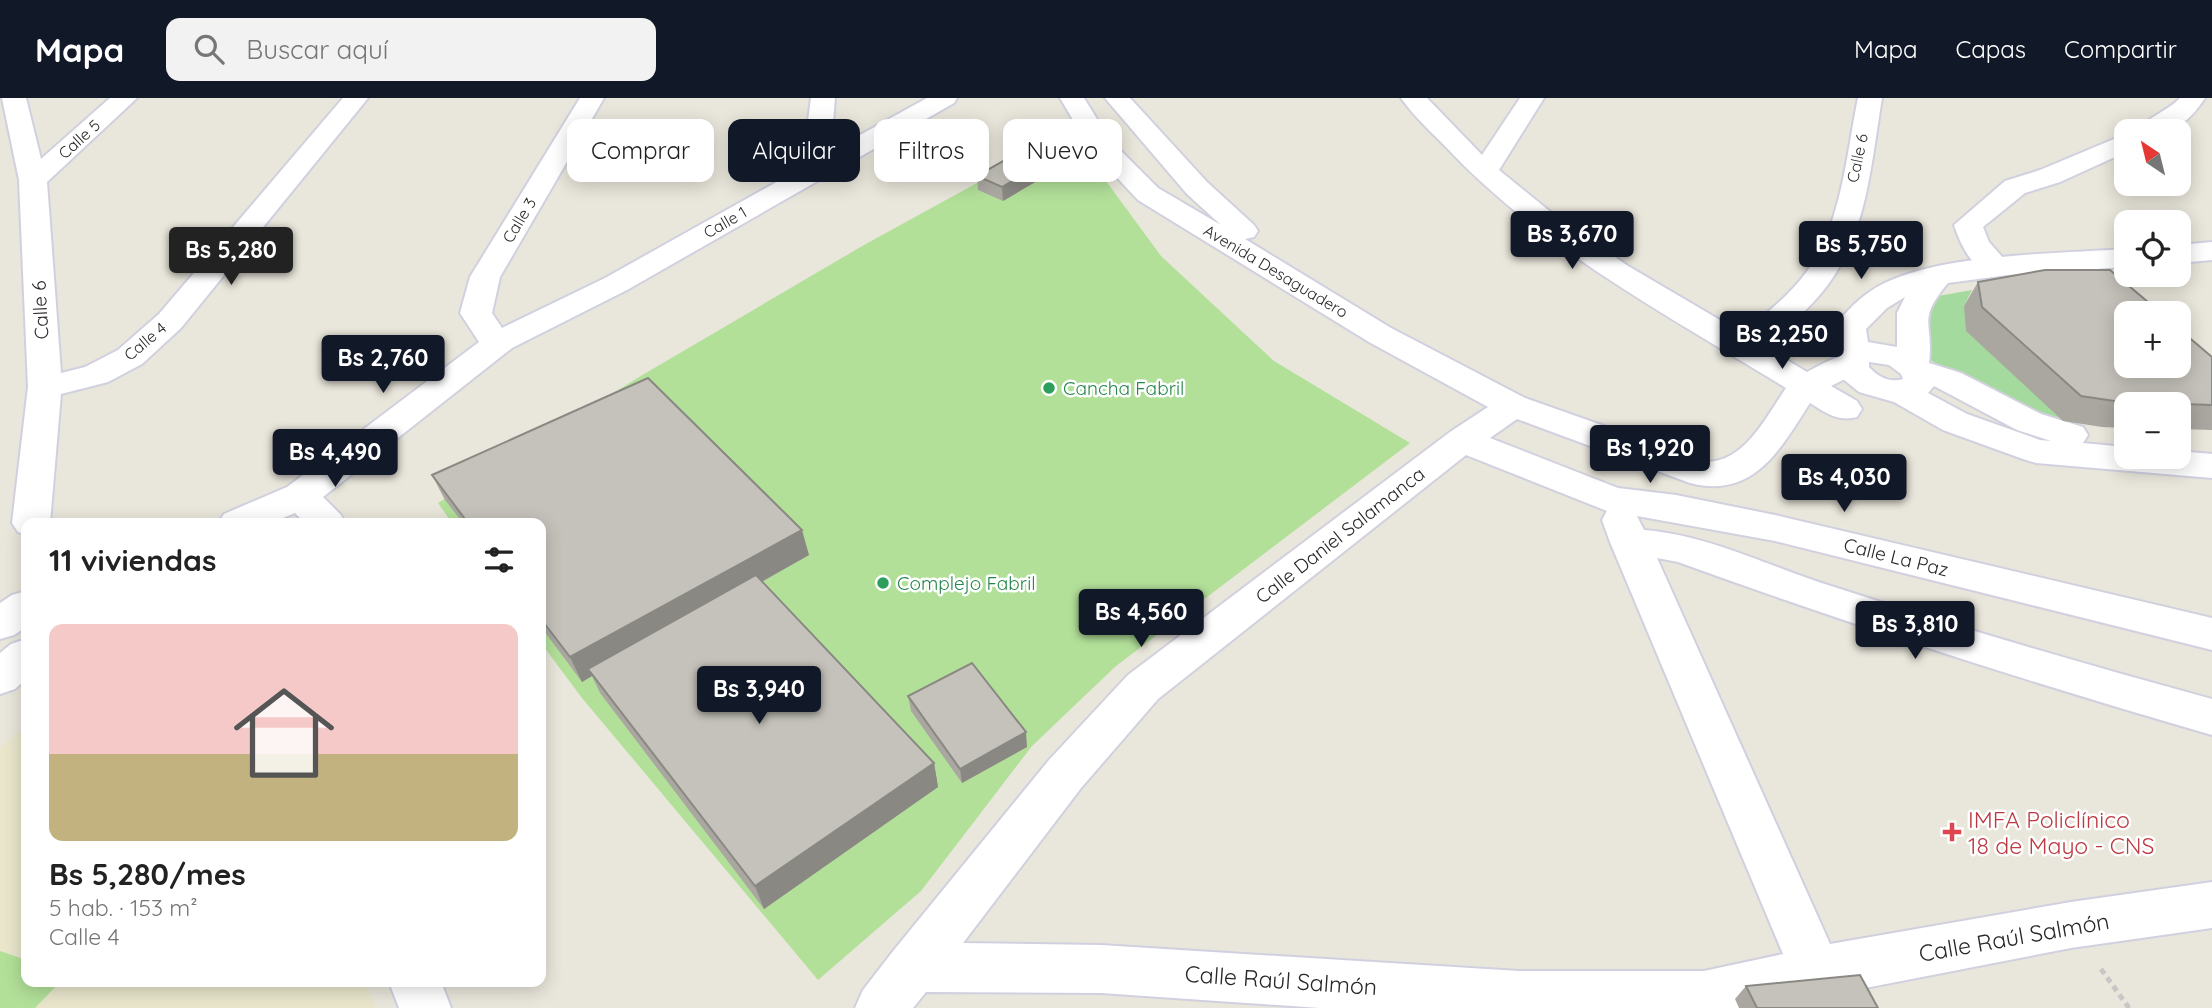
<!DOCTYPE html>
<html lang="es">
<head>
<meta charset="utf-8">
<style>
	body { margin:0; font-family:Quicksand,sans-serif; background:#f2f2f2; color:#222; height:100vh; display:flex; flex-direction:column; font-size:26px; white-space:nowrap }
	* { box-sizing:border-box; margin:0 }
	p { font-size:23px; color:#767676 }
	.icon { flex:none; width:38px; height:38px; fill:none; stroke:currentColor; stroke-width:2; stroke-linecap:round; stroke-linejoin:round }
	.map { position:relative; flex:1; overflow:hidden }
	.side { position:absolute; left:21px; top:420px; width:525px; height:469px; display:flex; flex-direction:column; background:#fff; border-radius:14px; box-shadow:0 4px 18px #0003 }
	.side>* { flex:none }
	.top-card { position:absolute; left:567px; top:21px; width:665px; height:63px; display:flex; gap:14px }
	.needle { width:46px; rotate:325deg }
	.controls { position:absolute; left:2114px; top:21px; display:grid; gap:14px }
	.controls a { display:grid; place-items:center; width:77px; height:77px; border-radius:14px; background:#fff; box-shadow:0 4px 18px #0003; font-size:35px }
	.price { position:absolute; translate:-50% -60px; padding:0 16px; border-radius:7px; background:#111827; color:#fff; font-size:23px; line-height:46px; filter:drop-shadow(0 2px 4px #0008) }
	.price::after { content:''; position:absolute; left:50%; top:42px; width:21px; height:16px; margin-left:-10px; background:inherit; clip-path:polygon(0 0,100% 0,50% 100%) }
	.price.on { background:#222; color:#fff }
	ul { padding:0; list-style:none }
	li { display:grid; align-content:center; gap:14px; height:371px; padding:0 28px }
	li span { display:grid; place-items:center; height:217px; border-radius:14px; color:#555 }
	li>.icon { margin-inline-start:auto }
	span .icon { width:126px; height:126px; fill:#fffc; stroke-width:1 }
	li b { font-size:30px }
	h2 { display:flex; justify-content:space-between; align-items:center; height:84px; padding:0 28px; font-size:30px }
	.tag { padding:0 24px; border-radius:14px; background:#fff; box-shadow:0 4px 18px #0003; font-size:24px; line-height:63px }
	.tag.on { background:#111827; color:#fff }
	header { display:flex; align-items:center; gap:42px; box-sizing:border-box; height:98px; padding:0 35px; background:#111827; color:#fff }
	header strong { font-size:33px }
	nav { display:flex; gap:38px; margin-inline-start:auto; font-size:24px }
	.search { width:490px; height:63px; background:#f2f2f2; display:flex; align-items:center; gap:18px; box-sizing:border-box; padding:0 24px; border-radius:14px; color:#767676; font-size:26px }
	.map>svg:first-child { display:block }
	.education { fill:#e9e6cc }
	.green { fill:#a4da9d }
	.pitch { fill:#b2e099 }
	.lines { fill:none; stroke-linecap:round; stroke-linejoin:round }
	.street-casing { stroke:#d1d0df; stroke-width:4 }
	.secondary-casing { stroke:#d1d0df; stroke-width:4 }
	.path { stroke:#c7c7c7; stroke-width:5; stroke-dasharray:6 4.5; stroke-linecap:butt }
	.street { fill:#fff; fill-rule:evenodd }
	.secondary { fill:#fff; fill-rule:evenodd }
	.wall { fill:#a9a7a0 }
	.shaded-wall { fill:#898882 }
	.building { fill:#c4c2ba; stroke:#898882; stroke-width:2 }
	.leisure-dot { fill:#2e9e5b; stroke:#fff; stroke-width:2.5 }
	.health-dot { fill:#e0444e; stroke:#fff; stroke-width:2.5 }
	.labels { text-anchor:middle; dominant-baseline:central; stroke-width:5; stroke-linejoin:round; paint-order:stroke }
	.far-street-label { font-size:16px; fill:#282828; stroke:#fff }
	.street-label { font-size:19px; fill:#282828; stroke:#fff }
	.leisure-label { font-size:19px; fill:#27864d; stroke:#fff; text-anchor:start }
	.near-health-label { font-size:23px; fill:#be3a42; stroke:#fff; text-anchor:start }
	.near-street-label { font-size:23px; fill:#282828; stroke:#fff }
</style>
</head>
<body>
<header>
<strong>Mapa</strong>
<div class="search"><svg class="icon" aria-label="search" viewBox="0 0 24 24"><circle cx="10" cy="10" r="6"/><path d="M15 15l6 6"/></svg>Buscar aquí</div>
<nav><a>Mapa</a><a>Capas</a><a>Compartir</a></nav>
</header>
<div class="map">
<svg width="2212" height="910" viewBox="0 0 2212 910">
	<rect width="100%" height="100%" fill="#e9e6db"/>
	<path class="education" d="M26,628V884H365L376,910H0V650Z"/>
	<path class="green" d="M1972,192L1964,208L2063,323L1974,291L1923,257L1927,200Z"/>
	<path class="pitch" d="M1070,34L1161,158L1274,263L1410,345L1116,568L1032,648L921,793L818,882L582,600L541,545V425H452L438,405L639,279L864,147Z
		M0,853L26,862V884H60L35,910H0Z"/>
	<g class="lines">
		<g class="street-casing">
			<path id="street" d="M2,0H26L41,61L110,0H137L47,84L61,275L85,269L118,252L159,216L343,0H368L181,230L142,266L108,284L61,296L50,425H26V437L18,434L12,425L28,289L19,82Z
				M580,0H604L500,179L492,215L502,230L605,180L823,58L806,38L811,0H835L832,37L842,47L927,0H957L954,5L627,192L512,250L323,399L340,416L346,425H305L295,415L271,425H218L224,416L287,389L479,244L460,215L470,179Z
				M1060,0H1084L1110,42L1158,90L1221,127L1187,96L1105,0H1130L1207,84L1254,127L1258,133L1254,139L1245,141L1391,230L1525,300L1706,364C1745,364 1766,319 1786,290C1667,217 1540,150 1444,47C1429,32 1413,17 1401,0H1427L1482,57L1520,0H1544L1499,72L1553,116L1628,168L1742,235C1764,217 1788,199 1805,176C1842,127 1846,58 1858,0H1882C1871,66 1867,139 1823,193C1806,214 1785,231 1765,249L1807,274C1825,265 1842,253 1863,258L1867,265L1863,272L1831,288L1857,303L1862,311L1857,319C1838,324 1826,315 1810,305C1781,350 1754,402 1690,385L1517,321L1490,340L1618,390L1676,397L1775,417L2212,520V552L1775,443L1637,418L1644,432C1709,437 1770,469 1831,488C1957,529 2084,566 2212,601V637C2032,585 1854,528 1678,464L1657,460L1830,846L2071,804L2212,784V830L2071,850L1762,910H1320L1101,895L926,894L913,910H855L863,892L894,852L1049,662L1128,577L1450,334L1488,309L1369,244L1138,102L1091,52ZM1466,357L1607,413L1602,422L1610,444L1783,856L1704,873H1519L1101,847L963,845L1081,690L1158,601Z
				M2180,0H2205C2185,30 2173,33 2138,33C2147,19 2168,13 2180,0Z
				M2126,36V54L2060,84L2025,95L1983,129L1989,144L2012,170L2008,176C1978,184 1962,151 1954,127L2005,83L2040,72Z
				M26,493V529L14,537L0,541V505L12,497Z
				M26,541V581L15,591L0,596V555L11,546Z
				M389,884H441L451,910H399Z"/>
		</g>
		<g class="secondary-casing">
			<path id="secondary" d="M2212,144V162L2179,165V147Z
				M2126,151V169L2008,177L1948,185C1916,223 1934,224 1929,265L1961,275L2041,316L2083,329L2088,337L2083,345L2126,349V359H2179V353L2212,356V380L2036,365L2023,361L1943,332L1894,304L1859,294L1843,281L1835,265L1841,255L1836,244L1834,230C1845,214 1860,199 1877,189C1937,155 2056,156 2126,151ZM1905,199L1897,215V249L1868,244L1866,231L1887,210ZM1869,264L1889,267L1901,276L1903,281C1890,285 1878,279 1869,269ZM1934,288L2017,332L2051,343L2040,342L1967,316L1928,295Z"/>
		</g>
		<path class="path" d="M2101,871L2129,910"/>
		<use href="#street" class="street"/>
		<use href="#secondary" class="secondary"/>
	</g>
	<path class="wall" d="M1065,52L1066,66L1003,103L978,92L977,78Z
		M1978,184L2212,259V332L2179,331V306H2126V330L2102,329L2063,323L1966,233L1964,208Z
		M432,377L809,457L762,484L934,665L938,689L764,811L600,595L592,578L582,584L541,529V425H463L445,402Z
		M908,598L1027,649L962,685L911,613Z
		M1746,888L1878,910H1739L1735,901Z"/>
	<path class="shaded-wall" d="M1065,52L1066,66L1003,103L1002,89Z
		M802,432L809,457L594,577L588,571L592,578L582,584L570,559Z
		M1026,634L1027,649L962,685L960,671Z
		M934,665L938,689L764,811L755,788Z"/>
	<path class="building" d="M1040,42L1065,52L1002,89L977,78Z
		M2045,172H2110L2161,215H2126V268H2179V231L2212,259V307L2121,304L2081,298L1982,209L1978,184Z
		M648,280L802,432L570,559L541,521V425H468L432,377Z
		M756,477L934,665L755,788L588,571Z
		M972,565L1026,634L960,671L908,598Z
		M1860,877L1878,910H1757L1746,888Z"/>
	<g class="leisure-dot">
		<circle cx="1049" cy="290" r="7"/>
		<circle cx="883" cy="485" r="7"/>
	</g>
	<path class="health-dot" d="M1948.5 723.5h7v7h7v7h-7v7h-7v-7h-7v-7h7z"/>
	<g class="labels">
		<g class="far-street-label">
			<text transform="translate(79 41) rotate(-42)">Calle 5</text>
			<text transform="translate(1857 60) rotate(-78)">Calle 6</text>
			<text transform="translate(519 122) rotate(-59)">Calle 3</text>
			<text transform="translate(725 124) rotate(-30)">Calle 1</text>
			<text transform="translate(1276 173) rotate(31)">Avenida Desaguadero</text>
			<text transform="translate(145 243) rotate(-40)">Calle 4</text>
		</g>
		<g class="street-label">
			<text transform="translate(40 212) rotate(-93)">Calle 6</text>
			<text transform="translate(1340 437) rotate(-38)">Calle Daniel Salamanca</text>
			<text transform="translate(1896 459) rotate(14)">Calle La Paz</text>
		</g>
		<g class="leisure-label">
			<text x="1063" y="290">Cancha Fabril</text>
			<text x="897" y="485">Complejo Fabril</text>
		</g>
		<g class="near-health-label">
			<text x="1968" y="721">IMFA Policlínico<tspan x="1968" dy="26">18 de Mayo - CNS</tspan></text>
		</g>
		<g class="near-street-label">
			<text transform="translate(2014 839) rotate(-10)">Calle Raúl Salmón</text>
			<text transform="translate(1281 882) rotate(4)">Calle Raúl Salmón</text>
		</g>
	</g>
</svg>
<div class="controls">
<a><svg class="needle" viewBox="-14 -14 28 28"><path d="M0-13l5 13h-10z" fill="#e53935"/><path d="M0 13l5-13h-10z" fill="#767676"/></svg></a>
<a><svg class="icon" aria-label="locate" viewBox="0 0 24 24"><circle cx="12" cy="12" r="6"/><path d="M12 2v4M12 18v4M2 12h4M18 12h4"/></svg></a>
<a>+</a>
<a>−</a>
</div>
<b class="price" style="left:1572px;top:173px">Bs 3,670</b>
<b class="price" style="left:1861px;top:183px">Bs 5,750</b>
<b class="price on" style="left:231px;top:189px">Bs 5,280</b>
<b class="price" style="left:1782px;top:273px">Bs 2,250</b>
<b class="price" style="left:383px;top:297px">Bs 2,760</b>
<b class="price" style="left:1650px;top:387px">Bs 1,920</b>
<b class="price" style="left:335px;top:391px">Bs 4,490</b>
<b class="price" style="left:1844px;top:416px">Bs 4,030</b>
<b class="price" style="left:1141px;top:551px">Bs 4,560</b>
<b class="price" style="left:1915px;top:563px">Bs 3,810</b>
<b class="price" style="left:759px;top:628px">Bs 3,940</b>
<div class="top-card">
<a class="tag">Comprar</a>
<a class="tag on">Alquilar</a>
<a class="tag">Filtros</a>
<a class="tag">Nuevo</a>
</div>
<section class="side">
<h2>11 viviendas<svg class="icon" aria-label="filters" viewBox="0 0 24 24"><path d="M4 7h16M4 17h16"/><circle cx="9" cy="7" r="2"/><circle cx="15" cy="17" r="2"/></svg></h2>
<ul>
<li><span style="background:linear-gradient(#f6c9c9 60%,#c2b280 0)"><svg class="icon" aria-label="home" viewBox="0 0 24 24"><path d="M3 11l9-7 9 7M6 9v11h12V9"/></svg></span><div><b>Bs 5,280/mes</b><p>5 hab. · 153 m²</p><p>Calle 4</p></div></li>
</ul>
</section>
</div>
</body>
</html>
